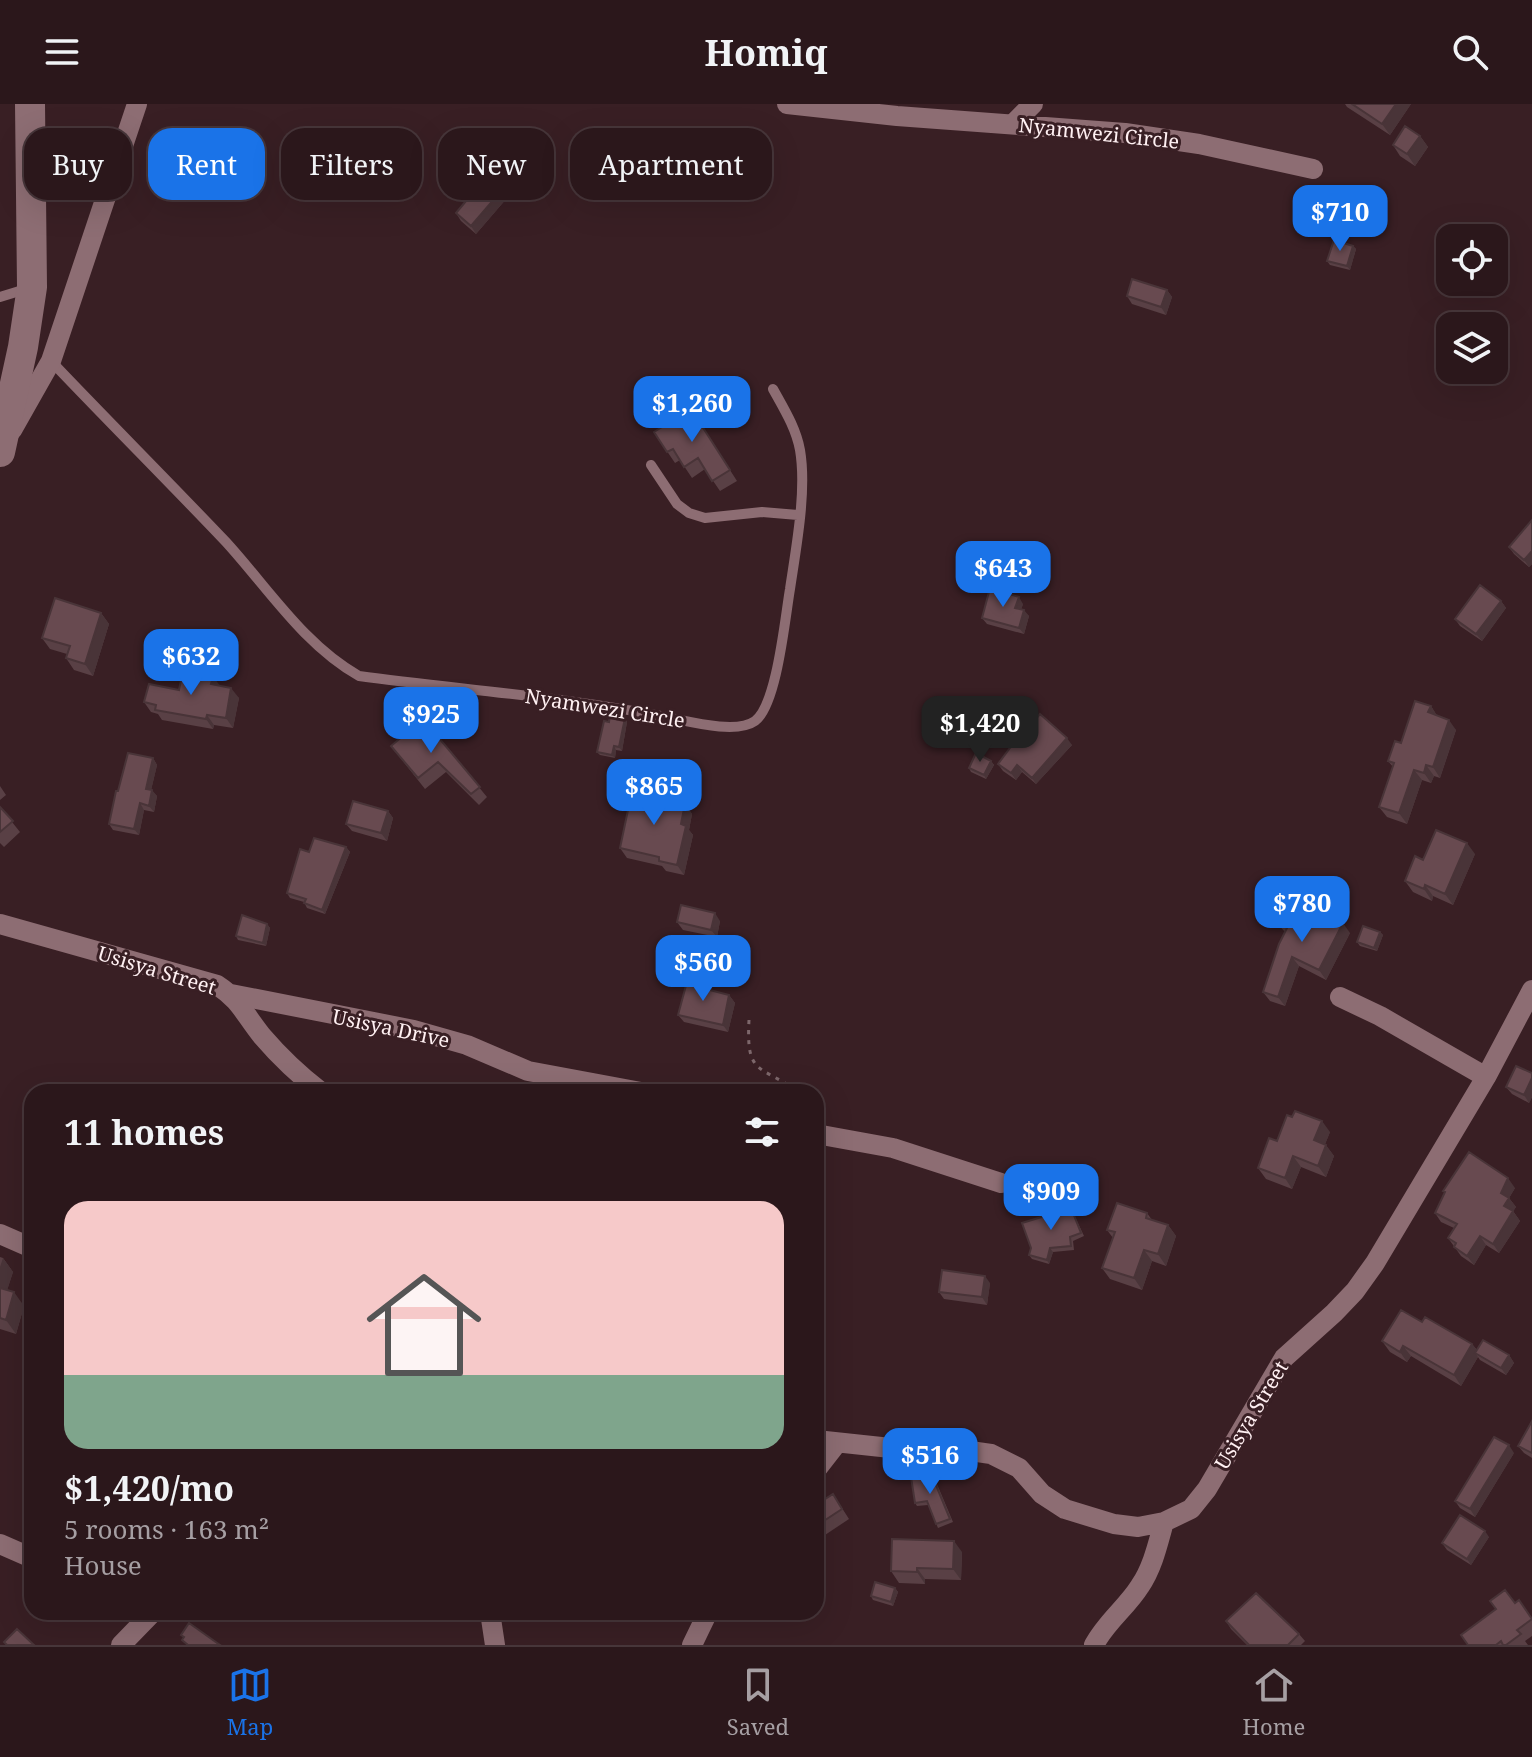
<!DOCTYPE html>
<html lang="en">
<head>
<meta charset="utf-8">
<style>
	body { margin:0; font-family:"Noto Serif",serif; background:#332024; color:#f1f3f6; height:100vh; display:flex; flex-direction:column; font-size:30px; white-space:nowrap }
	* { box-sizing:border-box; margin:0 }
	p { font-size:26px; color:#a69fa3 }
	.icon { flex:none; width:44px; height:44px; fill:none; stroke:currentColor; stroke-width:2; stroke-linecap:round; stroke-linejoin:round }
	.map { position:relative; flex:1; overflow:hidden }
	.panel { position:absolute; left:24px; top:980px; width:800px; height:536px; display:flex; flex-direction:column; background:#2b171b; border-radius:24px; box-shadow:0 8px 32px #0002,0 0 0 2px #47363a }
	.panel>* { flex:none }
	.top-card { position:absolute; left:24px; top:24px; width:800px; height:72px; display:flex; gap:16px }
	.buttons { position:absolute; left:1436px; top:120px; display:grid; gap:16px }
	.buttons a { display:grid; place-items:center; width:72px; height:72px; border-radius:16px; background:#2b171b; box-shadow:0 8px 32px #0002,0 0 0 2px #47363a; font-size:40px }
	.price { position:absolute; translate:-50% -68px; padding:0 18px; border-radius:16px; background:#1a73e8; color:#fff; font-size:26px; line-height:52px; filter:drop-shadow(0 2px 4px #0008) }
	.price::after { content:''; position:absolute; left:50%; top:48px; width:24px; height:18px; margin-left:-12px; background:inherit; clip-path:polygon(0 0,100% 0,50% 100%) }
	.price.selected { background:#222; color:#fff }
	ul { padding:0; list-style:none }
	li { display:grid; align-content:center; gap:16px; height:424px; padding:0 40px }
	li+li { border-top:2px solid #47363a }
	li span { display:grid; place-items:center; height:248px; border-radius:24px; color:#555 }
	li>.icon { margin-inline-start:auto }
	span .icon { width:144px; height:144px; fill:#fffc; stroke-width:1 }
	li b { font-size:34px }
	h2 { display:flex; justify-content:space-between; align-items:center; height:96px; padding:0 40px; font-size:34px }
	.tag { padding:0 28px; border-radius:24px; background:#2b171b; box-shadow:0 8px 32px #0002,0 0 0 2px #47363a; font-size:28px; line-height:72px }
	.tag.selected { background:#1a73e8; color:#fff }
	header { display:flex; justify-content:space-between; align-items:center; height:104px; padding:0 40px; background:#2b171b; font-size:36px; font-weight:700 }
	.menu { display:flex; justify-content:space-around; align-items:center; height:112px; border-top:2px solid #47363a; background:#2b171b; font-size:22px; color:#a69fa3 }
	.menu a { display:grid; justify-items:center; gap:4px }
	.menu .selected { color:#1a73e8 }
	.map>svg:first-child { display:block }
	.lines { fill:none; stroke-linecap:round; stroke-linejoin:round }
	.path { stroke:#7d676b; stroke-width:3; stroke-dasharray:4 6; stroke-linecap:butt }
	.service { stroke:#8d6d73; stroke-width:10 }
	.minor { stroke:#8d6d73; stroke-width:20 }
	.secondary { stroke:#8d6d73; stroke-width:30 }
	.wall { fill:#594045 }
	.shaded-wall { fill:#493438 }
	.building { fill:#684a50; stroke:#493438; stroke-width:2 }
	.labels { text-anchor:middle; dominant-baseline:central; stroke-width:6; stroke-linejoin:round; paint-order:stroke }
	.street-label { font-size:20px; fill:#fff0f2; stroke:#391f24 }
</style>
</head>
<body>
<header><svg class="icon" aria-label="menu" viewBox="0 0 24 24"><path d="M4 6h16M4 12h16M4 18h16"/></svg>Homiq<svg class="icon" aria-label="search" viewBox="0 0 24 24"><circle cx="10" cy="10" r="6"/><path d="M15 15l6 6"/></svg></header>
<div class="map">
<svg width="1532" height="1541" viewBox="0 0 1532 1541">
	<rect width="100%" height="100%" fill="#391f24"/>
	<g class="lines">
		<path class="path" d="M749,916C746,972 759,960 799,988"/>
		<path class="service" d="M0,193L26,185
			M51,257C109,318 168,377 226,438C268,484 304,541 359,572C463,586 568,593 671,614C691,618 737,630 755,617C777,601 785,514 790,485C796,444 807,387 800,346C796,324 784,305 773,285
			M651,361L677,400L689,409L705,414L762,408L798,411"/>
		<path class="minor" d="M787,0L897,12L1125,29L1199,40L1313,65
			M1014,19L1033,0
			M12,326L51,257L137,0
			M0,820L217,881C240,896 245,911 262,932C280,953 299,971 321,988
			M231,890L414,926L467,941L528,967L641,988
			M1340,893L1380,912L1486,973
			M816,1030L893,1044L1001,1079
			M0,1130L32,1144
			M816,1336L900,1345L949,1344L991,1350L1019,1364L1042,1390L1065,1405L1114,1420L1138,1423L1164,1418L1191,1405L1207,1385L1284,1254L1334,1209L1355,1187L1375,1159L1486,973L1532,886
			M816,1366L837,1339
			M0,1440L32,1454
			M163,1508H183
			M490,1508L495,1541
			M121,1541L153,1508
			M692,1541L708,1508
			M1094,1541C1106,1518 1127,1503 1140,1482C1153,1463 1158,1439 1164,1418"/>
		<path class="secondary" d="M0,348L23,243L32,183L30,0"/>
	</g>
	<path class="wall" d="M1345,0H1411L1390,31L1347,3Z
		M1420,32L1428,43L1415,62L1400,52L1393,41Z
		M507,94L476,130L461,117L456,109Z
		M1353,142L1356,145L1350,166L1330,161L1327,157Z
		M1167,186L1172,193L1166,211L1132,200L1127,192Z
		M698,316L737,377L720,387L705,365L692,374L680,356L675,359L654,328Z
		M1532,416V460L1529,463L1514,450L1509,443Z
		M1501,497L1506,504L1482,537L1460,522L1455,515Z
		M1023,500L1021,505L1029,512L1024,530L987,520L982,514Z
		M101,509L109,520L93,572L74,566L66,554L67,550L50,545L42,534Z
		M220,582L239,594L233,624L214,621L213,625L162,616L158,610L151,608L144,598L179,586Z
		M1431,602L1437,612L1456,626L1440,674L1434,672L1431,679L1422,676L1407,720L1387,713L1379,703L1393,663L1388,657Z
		M625,614L627,618L622,647L616,646L615,654L600,651L597,648L609,618Z
		M423,615L487,693L479,701L446,668L425,685L391,642Z
		M1029,623L1072,641L1036,680L1022,668L1016,676L1003,667L998,660Z
		M153,654L157,661L151,686L157,692L154,708L144,706L139,731L113,726L109,720L118,687Z
		M991,657L994,661L986,675L971,668L969,664Z
		M0,682L6,691L0,696Z
		M685,700L692,710L689,726L693,731L684,771L666,767L662,762L627,754L620,744Z
		M0,703L20,728L4,743L0,739Z
		M388,707L393,714L387,737L352,727L346,720Z
		M346,743L350,748L325,810L307,804L304,798L290,794L287,789L309,748Z
		M1475,750L1453,801L1433,792L1432,797L1413,788L1405,777L1423,756Z
		M720,817L717,833L683,826L677,818Z
		M1276,818L1350,829L1326,876L1299,862L1285,902L1270,897L1263,888L1285,828Z
		M267,820L270,824L266,842L238,836L236,832Z
		M1380,828L1383,831L1377,847L1360,842L1357,838Z
		M704,877L709,886L729,891L735,899L728,928L684,918L678,911Z
		M1532,969V993L1529,999L1512,990L1506,983Z
		M1330,1028L1325,1040L1334,1052L1326,1073L1301,1063L1292,1085L1266,1075L1258,1064L1277,1037Z
		M1515,1084L1509,1094L1516,1103L1513,1107L1520,1117L1499,1149L1486,1141L1474,1161L1461,1152L1448,1134L1454,1124L1441,1118L1435,1109L1445,1089L1443,1087Z
		M1071,1104L1084,1132L1073,1137L1074,1146L1053,1148L1049,1160L1032,1155L1029,1151Z
		M1147,1109L1152,1116L1168,1121L1176,1132L1166,1162L1152,1157L1142,1186L1110,1175L1102,1164L1113,1134L1107,1126Z
		M0,1153L3,1154L13,1168L7,1186L24,1202L16,1230L0,1225Z
		M990,1179L987,1201L944,1195L939,1188Z
		M1422,1218L1472,1240L1477,1246L1509,1251L1514,1259L1506,1271L1480,1256L1478,1253L1461,1282L1411,1252L1407,1258L1390,1248L1382,1237Z
		M1532,1317V1354L1524,1349L1518,1342Z
		M1514,1349L1475,1413L1460,1404L1455,1397Z
		M934,1373L953,1418L938,1424L928,1401L917,1402L915,1399Z
		M833,1390L849,1415L816,1437V1401Z
		M1489,1433L1471,1461L1447,1446L1442,1439Z
		M962,1448L961,1476L925,1475V1480L899,1479L891,1467Z
		M895,1484L898,1488L893,1502L873,1496L871,1492Z
		M1515,1499L1532,1514V1532L1525,1537L1528,1541H1468Z
		M1226,1517L1299,1530L1305,1537L1301,1541H1247L1231,1525Z"/>
	<path class="shaded-wall" d="M1396,0H1411L1390,31L1382,20Z
		M1420,32L1428,43L1415,62L1407,50Z
		M502,86L507,94L476,130L471,122Z
		M1353,142L1356,145L1350,166L1347,162Z
		M1167,186L1172,193L1166,211L1161,203Z
		M1532,447V460L1529,463L1524,456Z
		M1019,493L1023,500L1020,510L1015,504Z
		M1501,497L1506,504L1482,537L1476,530Z
		M1024,506L1029,512L1024,530L1019,524Z
		M101,509L109,520L93,572L85,560Z
		M213,572L220,582L211,580Z
		M231,584L239,594L233,624L226,614Z
		M1431,602L1438,613L1428,608Z
		M207,611L214,621L213,625L206,615Z
		M625,614L627,618L622,647L619,643Z
		M1449,616L1456,626L1440,674L1433,663Z
		M1067,634L1072,641L1036,680L1032,674Z
		M614,642L616,646L615,654L612,651Z
		M153,654L157,661L150,691L146,685Z
		M991,657L994,661L986,675L984,671Z
		M1017,661L1022,668L1016,676L1011,669Z
		M1426,661L1434,672L1431,679L1424,669Z
		M1414,666L1422,676L1407,720L1399,709Z
		M152,686L157,692L154,708L149,702Z
		M140,699L144,706L139,731L134,725Z
		M685,700L692,710L689,726L693,731L684,771L677,761L681,720Z
		M388,707L393,714L387,737L381,729Z
		M1467,739L1475,750L1453,801L1445,790Z
		M346,743L350,748L325,810L322,806Z
		M1425,781L1433,792L1432,797L1424,785Z
		M715,809L720,817L717,833L711,826Z
		M1343,819L1350,829L1326,876L1319,866Z
		M267,820L270,824L266,842L263,839Z
		M1380,828L1383,831L1377,847L1374,844Z
		M1292,853L1299,862L1285,902L1278,893Z
		M729,891L735,899L728,928L723,921Z
		M1532,974V993L1529,999L1524,991Z
		M1322,1017L1330,1028L1322,1048L1314,1036Z
		M1326,1041L1334,1052L1326,1073L1318,1062Z
		M1293,1052L1301,1063L1292,1085L1285,1074Z
		M1508,1074L1515,1084L1509,1094L1516,1103L1511,1111L1504,1102L1501,1089Z
		M1513,1107L1520,1117L1499,1149L1493,1140Z
		M1168,1121L1176,1132L1166,1162L1158,1150Z
		M1480,1132L1486,1141L1474,1161L1467,1152Z
		M1050,1144L1053,1148L1049,1160L1047,1156Z
		M1144,1146L1152,1157L1142,1186L1134,1174Z
		M3,1154L13,1168L4,1196L0,1190V1163Z
		M985,1172L990,1179L987,1201L982,1193Z
		M14,1188L24,1202L16,1230L6,1216Z
		M1472,1240L1480,1250L1475,1249L1478,1253L1461,1282L1454,1271Z
		M1403,1242L1411,1252L1407,1258L1400,1248Z
		M1509,1251L1514,1259L1506,1271L1501,1264Z
		M1509,1341L1514,1349L1475,1413L1470,1405Z
		M1485,1427L1489,1433L1471,1461L1467,1455Z
		M954,1437L962,1448L961,1476L953,1465Z
		M917,1464L925,1475V1480L917,1468Z
		M895,1484L898,1488L893,1502L891,1498Z"/>
	<path class="building" d="M1352,0H1396L1382,20Z
		M1405,22L1420,32L1407,50L1393,41Z
		M486,73L502,86L471,122L456,109Z
		M1334,136L1353,142L1347,162L1327,157Z
		M1132,175L1167,186L1161,203L1127,192Z
		M691,305L730,366L712,377L698,354L684,363L673,345L667,348L654,328Z
		M1532,416V447L1524,456L1509,443Z
		M1480,481L1501,497L1476,530L1455,515Z
		M990,484L1019,493L1015,504L1024,506L1019,524L982,514Z
		M55,494L101,509L85,560L66,554L70,542L42,534Z
		M183,566L213,572L211,580L231,584L226,614L207,611L206,615L155,606L156,601L144,598L149,580L179,586Z
		M1415,597L1431,602L1428,608L1449,616L1433,663L1426,661L1424,669L1414,666L1399,709L1379,703L1394,659L1388,657L1395,637L1401,639Z
		M1040,610L1067,634L1032,674L1017,661L1011,669L998,660L1027,621L1029,623Z
		M610,611L625,614L619,643L614,642L612,651L597,648L604,617L609,618Z
		M423,615L480,683L471,690L438,658L418,674L391,642Z
		M128,649L153,654L146,685L152,686L149,702L140,699L134,725L109,720L116,687H118Z
		M976,649L991,657L984,671L969,664Z
		M632,687L685,700L681,720L686,722L677,761L659,757V753L620,744Z
		M353,697L388,707L381,729L346,720Z
		M0,703L13,717L0,728Z
		M1436,726L1467,739L1445,790L1425,781L1424,785L1405,777L1415,752L1423,756Z
		M314,734L346,743L322,806L304,799L306,795L287,789L300,745L309,748Z
		M681,801L715,809L711,826L677,818Z
		M1283,803L1301,810L1305,803L1324,812L1326,809L1343,819L1319,866L1292,853L1278,893L1263,888L1279,840L1288,822L1276,818Z
		M242,811L267,820L263,839L236,832Z
		M1363,822L1380,828L1374,844L1357,838Z
		M688,874L704,877L702,884L729,891L723,921L678,911Z
		M1516,962L1532,969V974L1524,991L1506,983Z
		M1295,1007L1322,1017L1314,1036L1326,1041L1318,1062L1293,1052L1285,1074L1258,1064L1269,1034L1277,1037L1287,1011L1292,1013Z
		M1469,1048L1508,1074L1501,1089L1509,1094L1504,1102L1513,1107L1493,1140L1480,1132L1467,1152L1454,1143L1456,1139L1448,1134L1457,1120L1435,1109L1445,1088L1443,1087Z
		M1117,1099L1147,1109L1146,1114L1168,1121L1158,1150L1144,1146L1134,1174L1102,1164L1115,1128L1107,1126Z
		M1071,1104L1081,1129L1070,1133L1071,1142L1050,1144L1047,1156L1029,1151L1031,1144L1022,1119Z
		M942,1166L985,1172L982,1193L939,1188Z
		M0,1184L14,1188L6,1216L0,1214Z
		M1401,1206L1422,1218L1425,1213L1472,1240L1454,1271L1403,1242L1400,1248L1382,1237Z
		M1483,1236L1509,1251L1501,1264L1475,1249Z
		M1532,1317V1349L1518,1342Z
		M1494,1333L1509,1341L1470,1405L1455,1397Z
		M931,1369L950,1415L936,1420L927,1397L915,1399L911,1373Z
		M833,1390L842,1405L816,1422V1401Z
		M1460,1411L1485,1427L1467,1455L1442,1439Z
		M892,1435L954,1437L953,1465L917,1464V1468L891,1467Z
		M875,1478L895,1484L891,1498L871,1492Z
		M1505,1486L1515,1499L1519,1496L1532,1515L1517,1526L1521,1530L1506,1541H1503L1501,1537L1496,1541H1468L1461,1531L1496,1505L1490,1497Z
		M1256,1489L1299,1530L1288,1541H1249L1226,1517Z
		M189,1519L220,1541H188L182,1536L184,1533L181,1531Z
		M17,1525L34,1541H7L4,1538Z"/>
	<g class="labels">
		<g class="street-label">
			<text transform="translate(1099 29) rotate(6)">Nyamwezi Circle</text>
			<text transform="translate(605 604) rotate(9)">Nyamwezi Circle</text>
			<text transform="translate(157 866) rotate(17)">Usisya Street</text>
			<text transform="translate(391 924) rotate(12)">Usisya Drive</text>
			<text transform="translate(1251 1311) rotate(-59)">Usisya Street</text>
		</g>
	</g>
</svg>
<div class="buttons">
<a><svg class="icon" aria-label="locate" viewBox="0 0 24 24"><circle cx="12" cy="12" r="6"/><path d="M12 2v4M12 18v4M2 12h4M18 12h4"/></svg></a>
<a><svg class="icon" aria-label="layers" viewBox="0 0 24 24"><path d="M12 4l9 5-9 5-9-5zM3 14l9 5 9-5"/></svg></a>
</div>
<b class="price" style="left:1340px;top:149px">$710</b>
<b class="price" style="left:692px;top:340px">$1,260</b>
<b class="price" style="left:1003px;top:505px">$643</b>
<b class="price" style="left:191px;top:593px">$632</b>
<b class="price" style="left:431px;top:651px">$925</b>
<b class="price selected" style="left:980px;top:660px">$1,420</b>
<b class="price" style="left:654px;top:723px">$865</b>
<b class="price" style="left:1302px;top:840px">$780</b>
<b class="price" style="left:703px;top:899px">$560</b>
<b class="price" style="left:1051px;top:1128px">$909</b>
<b class="price" style="left:930px;top:1392px">$516</b>
<div class="top-card">
<a class="tag">Buy</a>
<a class="tag selected">Rent</a>
<a class="tag">Filters</a>
<a class="tag">New</a>
<a class="tag">Apartment</a>
</div>
<section class="panel">
<h2>11 homes<svg class="icon" aria-label="filters" viewBox="0 0 24 24"><path d="M4 7h16M4 17h16"/><circle cx="9" cy="7" r="2"/><circle cx="15" cy="17" r="2"/></svg></h2>
<ul>
<li><span style="background:linear-gradient(#f6c9c9 70%,#7fa58c 0)"><svg class="icon" aria-label="home" viewBox="0 0 24 24"><path d="M3 11l9-7 9 7M6 9v11h12V9"/></svg></span><div><b>$1,420/mo</b><p>5 rooms · 163 m²</p><p>House</p></div></li>
</ul>
</section>
</div>
<nav class="menu">
<a class="selected"><svg class="icon" aria-label="map" viewBox="0 0 24 24"><path d="M3 6l6-2 6 2 6-2v14l-6 2-6-2-6 2zM9 4v14M15 6v14"/></svg>Map</a>
<a><svg class="icon" aria-label="saved" viewBox="0 0 24 24"><path d="M7 4h10v16l-5-4-5 4z"/></svg>Saved</a>
<a><svg class="icon" aria-label="home" viewBox="0 0 24 24"><path d="M3 11l9-7 9 7M6 9v11h12V9"/></svg>Home</a>
</nav>
</body>
</html>
